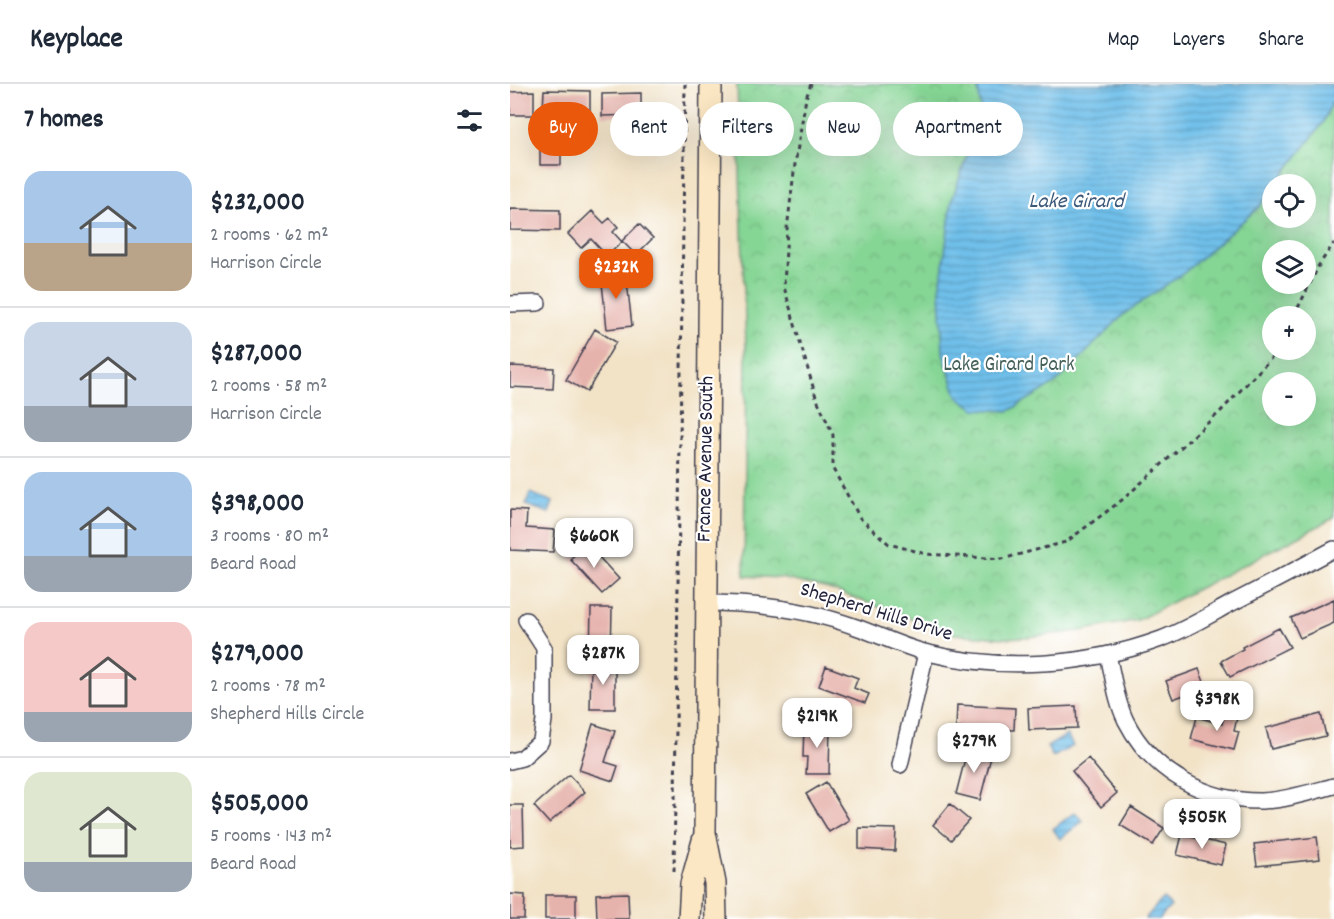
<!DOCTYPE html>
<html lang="en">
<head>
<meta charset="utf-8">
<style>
	body { margin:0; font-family:Dekko,sans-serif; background:#f2f2f3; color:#1f2937; height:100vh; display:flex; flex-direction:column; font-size:22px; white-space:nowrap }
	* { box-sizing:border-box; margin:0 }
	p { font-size:20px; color:#747a83 }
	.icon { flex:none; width:33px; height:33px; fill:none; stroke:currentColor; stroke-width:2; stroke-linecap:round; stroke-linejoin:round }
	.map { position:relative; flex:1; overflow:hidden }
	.details { display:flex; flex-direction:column; background:#fff; width:510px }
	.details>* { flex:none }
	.hud { position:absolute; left:18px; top:18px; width:570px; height:54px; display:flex; gap:12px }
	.tools { position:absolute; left:752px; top:90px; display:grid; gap:12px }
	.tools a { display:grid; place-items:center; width:54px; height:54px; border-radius:50%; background:#fff; box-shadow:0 6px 24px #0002; font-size:30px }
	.price { position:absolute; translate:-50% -51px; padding:0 14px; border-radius:12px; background:#fff; color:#222; font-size:20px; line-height:39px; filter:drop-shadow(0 2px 3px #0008) }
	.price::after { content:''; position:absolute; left:50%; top:36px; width:18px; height:14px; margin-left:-9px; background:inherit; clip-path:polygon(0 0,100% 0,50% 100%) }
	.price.on { background:#ea580c; color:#fff }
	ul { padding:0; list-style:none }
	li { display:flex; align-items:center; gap:18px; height:150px; padding:0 24px }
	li+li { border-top:2px solid #e0e1e3 }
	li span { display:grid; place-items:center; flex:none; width:168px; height:120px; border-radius:18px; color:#555 }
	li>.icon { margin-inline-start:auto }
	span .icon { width:72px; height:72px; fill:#fffc; stroke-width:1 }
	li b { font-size:26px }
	h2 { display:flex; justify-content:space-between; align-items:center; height:72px; padding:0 24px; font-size:26px }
	.tag { padding:0 21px; border-radius:27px; background:#fff; box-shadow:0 6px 24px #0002; font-size:21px; line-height:54px }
	.tag.on { background:#ea580c; color:#fff }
	header { display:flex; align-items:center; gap:36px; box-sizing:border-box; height:84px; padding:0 30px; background:#fff; border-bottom:2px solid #e0e1e3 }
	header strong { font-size:28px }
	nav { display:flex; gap:33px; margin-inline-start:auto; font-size:21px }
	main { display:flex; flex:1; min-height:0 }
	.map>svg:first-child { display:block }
	.park { fill:url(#park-crowns); stroke:#547c68; stroke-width:1.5; fill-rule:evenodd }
	.water { fill:url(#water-rules); stroke:#497193; stroke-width:1.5 }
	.building { fill:#e6b2ac }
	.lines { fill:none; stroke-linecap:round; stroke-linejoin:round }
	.street-casing { stroke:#413f50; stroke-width:18 }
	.secondary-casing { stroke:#413f50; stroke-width:24 }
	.path { stroke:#413f50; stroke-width:3; stroke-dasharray:4.5 4.5; stroke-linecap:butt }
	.street { stroke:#fff; stroke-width:15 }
	.secondary { stroke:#fbe7c3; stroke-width:21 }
	.labels { text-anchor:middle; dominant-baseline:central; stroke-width:4.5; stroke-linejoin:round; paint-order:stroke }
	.park-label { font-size:21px; fill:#45615a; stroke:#fff }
	.street-label { font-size:21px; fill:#22223b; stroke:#fff }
	.water-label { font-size:22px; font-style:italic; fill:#3d5979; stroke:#fff }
</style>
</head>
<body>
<header>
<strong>Keyplace</strong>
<nav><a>Map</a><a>Layers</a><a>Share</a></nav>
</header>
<main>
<section class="details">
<h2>7 homes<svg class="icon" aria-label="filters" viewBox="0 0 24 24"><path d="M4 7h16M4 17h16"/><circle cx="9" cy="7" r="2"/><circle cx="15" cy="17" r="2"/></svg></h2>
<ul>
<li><span style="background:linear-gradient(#a9c7e8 60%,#b9a48a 0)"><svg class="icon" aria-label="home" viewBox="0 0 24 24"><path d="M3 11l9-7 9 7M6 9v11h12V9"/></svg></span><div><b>$232,000</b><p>2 rooms · 62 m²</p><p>Harrison Circle</p></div></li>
<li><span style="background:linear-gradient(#c9d6e8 70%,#9aa5b1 0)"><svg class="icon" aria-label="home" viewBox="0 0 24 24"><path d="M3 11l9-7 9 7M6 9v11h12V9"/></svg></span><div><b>$287,000</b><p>2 rooms · 58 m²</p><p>Harrison Circle</p></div></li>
<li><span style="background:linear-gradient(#a9c7e8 70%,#9aa5b1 0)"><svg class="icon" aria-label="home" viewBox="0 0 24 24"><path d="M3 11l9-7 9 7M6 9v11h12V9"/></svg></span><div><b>$398,000</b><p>3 rooms · 80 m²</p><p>Beard Road</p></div></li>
<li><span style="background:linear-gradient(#f6c9c9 75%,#9aa5b1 0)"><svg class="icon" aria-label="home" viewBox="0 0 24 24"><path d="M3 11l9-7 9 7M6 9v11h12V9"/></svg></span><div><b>$279,000</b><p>2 rooms · 78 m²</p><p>Shepherd Hills Circle</p></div></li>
<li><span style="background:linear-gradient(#dfe7d0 75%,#9aa5b1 0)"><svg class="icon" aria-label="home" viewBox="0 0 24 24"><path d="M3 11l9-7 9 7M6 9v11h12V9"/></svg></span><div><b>$505,000</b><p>5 rooms · 143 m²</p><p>Beard Road</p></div></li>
</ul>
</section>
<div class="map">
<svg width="824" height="835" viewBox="0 0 824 835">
	<defs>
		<pattern id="park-crowns" width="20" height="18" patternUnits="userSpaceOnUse" patternTransform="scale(1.5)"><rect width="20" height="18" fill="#85d594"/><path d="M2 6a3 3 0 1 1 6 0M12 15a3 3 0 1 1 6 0" fill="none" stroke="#73b780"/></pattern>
		<pattern id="water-rules" width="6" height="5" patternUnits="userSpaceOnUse" patternTransform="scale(1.5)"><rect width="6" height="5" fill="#70c0eb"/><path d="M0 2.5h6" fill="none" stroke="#5c9cc0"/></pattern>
	</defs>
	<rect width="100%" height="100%" fill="#fff"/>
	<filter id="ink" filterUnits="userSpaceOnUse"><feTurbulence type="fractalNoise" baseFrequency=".0167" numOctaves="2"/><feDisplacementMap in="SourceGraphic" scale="12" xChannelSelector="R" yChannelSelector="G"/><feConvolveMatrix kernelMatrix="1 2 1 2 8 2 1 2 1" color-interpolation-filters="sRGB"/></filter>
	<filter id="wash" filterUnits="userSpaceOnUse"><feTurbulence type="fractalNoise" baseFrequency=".008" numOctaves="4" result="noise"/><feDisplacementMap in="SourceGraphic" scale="24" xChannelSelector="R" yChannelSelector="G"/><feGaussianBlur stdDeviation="1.35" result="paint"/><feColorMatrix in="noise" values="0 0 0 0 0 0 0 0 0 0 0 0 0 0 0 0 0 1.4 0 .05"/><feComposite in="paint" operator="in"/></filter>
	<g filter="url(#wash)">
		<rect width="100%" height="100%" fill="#f2e3c7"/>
		<path class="park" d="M227,0H824V434L628,536L570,547L518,553L493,554L444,550L319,505L271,494L234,492L236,266ZM762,100H795V134H762ZM762,166H795V200H762ZM762,232H795V266H762ZM762,298H795V332H762Z"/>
		<path class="water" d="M467,0H824V15L812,40L766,100H762V106L749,123L675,188L614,230L546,299L499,327L465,325L447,312L433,269L430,205L442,116L456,74L473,36Z
			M20,409L43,418L39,429L16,421Z
			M557,651L563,662L543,673L537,663Z
			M565,728L573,737L550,755L543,745Z
			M653,814L661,822L649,835H635Z"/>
		<g id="blocks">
			<path class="building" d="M34,6L80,7V28L33,27Z
				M24,7V31H0V8Z
				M131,9V31L92,32V10Z
				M30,59H51V81H30Z
				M0,125L50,126V147L0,146Z
				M82,127L94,139L100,134L108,143L103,148L112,158L97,172L81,155L71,164L58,150Z
				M129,140L143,154L126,171L112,157Z
				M116,188L122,242L97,245L91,190Z
				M85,245L106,258L77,308L56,296Z
				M0,282L44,284L43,305L0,303Z
				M0,426L17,427L16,444L45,446L43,468L0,466Z
				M77,460L109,495L92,510L60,475Z
				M824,515V539L790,554L781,534Z
				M81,524H102L101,571H80Z
				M769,544L780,563L720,593L711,577L733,565L732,563Z
				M81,579H105V625H80Z
				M316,582L348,594L344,604L359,610L355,619L309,602Z
				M689,585L696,603L663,615L656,597Z
				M447,621L505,624L504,646L446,644Z
				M566,622L567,644L519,646L518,624Z
				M811,630L816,652L761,665L756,644Z
				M714,631L727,634L724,647L729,648L724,666L681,655L687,633L712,640Z
				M83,640L105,647L95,678L108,682L103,697L69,686Z
				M294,641H320L319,690H296L297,673H293Z
				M458,663L482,669L470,716L446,710Z
				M578,674L607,709L591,723L562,687Z
				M59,691L75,708L39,739L24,722Z
				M316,698L339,736L319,748L296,710Z
				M440,720L459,736L441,756L423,741Z
				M0,721H13L14,762L0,763Z
				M621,723L654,744L643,761L610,741Z
				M349,744L386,745L385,767L349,765Z
				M672,751L716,761L711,781L667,771Z
				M807,753L810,775L747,782L744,760Z
				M118,809L119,835H87L86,810Z
				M0,810L15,811L14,835H0Z
				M35,811H66V835H35Z"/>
		</g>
	</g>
	<g filter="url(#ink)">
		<use href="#blocks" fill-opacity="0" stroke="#413f50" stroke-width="1.5"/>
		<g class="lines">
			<g class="street-casing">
				<path id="street" d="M0,220L28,219
					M195,519C248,519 297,525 346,543C369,551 391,562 414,568C491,588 577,582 651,555C675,546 698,532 720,520C755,502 789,484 824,465
					M598,571C603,592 606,617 616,637C642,688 696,718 752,717C776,716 801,708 824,702
					M0,677L12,674L31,657L34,636V564L16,536
					M390,681L416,569"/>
			</g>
			<g class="secondary-casing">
				<path id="secondary" d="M201,0L195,749L205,799L206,835
					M179,835L181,800L194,753"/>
			</g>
			<path class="path" d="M301,0L296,14L285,80L277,145L274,203L306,313L323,351V385L350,434L379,460L416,470L492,475L556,458L612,416L709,329L769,266
				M784,232L809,181L824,159
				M164,787L175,0"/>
			<use href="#street" class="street"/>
			<use href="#secondary" class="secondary"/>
		</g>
	</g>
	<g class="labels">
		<g class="park-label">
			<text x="499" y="282">Lake Girard Park</text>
		</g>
		<g class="street-label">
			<text transform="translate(197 375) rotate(-89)">France Avenue South</text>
			<text transform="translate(366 529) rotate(17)">Shepherd Hills Drive</text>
		</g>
		<g class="water-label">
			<text x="566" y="118">Lake Girard</text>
		</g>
	</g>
</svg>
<div class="tools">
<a><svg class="icon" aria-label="locate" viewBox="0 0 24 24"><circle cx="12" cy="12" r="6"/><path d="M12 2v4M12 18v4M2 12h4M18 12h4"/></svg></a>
<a><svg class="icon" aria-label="layers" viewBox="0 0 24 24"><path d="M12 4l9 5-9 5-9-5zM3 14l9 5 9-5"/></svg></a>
<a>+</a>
<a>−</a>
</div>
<b class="price on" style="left:106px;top:216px">$232K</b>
<b class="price" style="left:84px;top:485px">$660K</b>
<b class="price" style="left:93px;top:602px">$287K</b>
<b class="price" style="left:707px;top:648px">$398K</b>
<b class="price" style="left:307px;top:665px">$219K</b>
<b class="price" style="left:464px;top:690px">$279K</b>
<b class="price" style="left:692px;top:766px">$505K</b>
<div class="hud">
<a class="tag on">Buy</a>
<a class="tag">Rent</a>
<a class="tag">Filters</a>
<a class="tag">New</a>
<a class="tag">Apartment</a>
</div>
</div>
</main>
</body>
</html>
